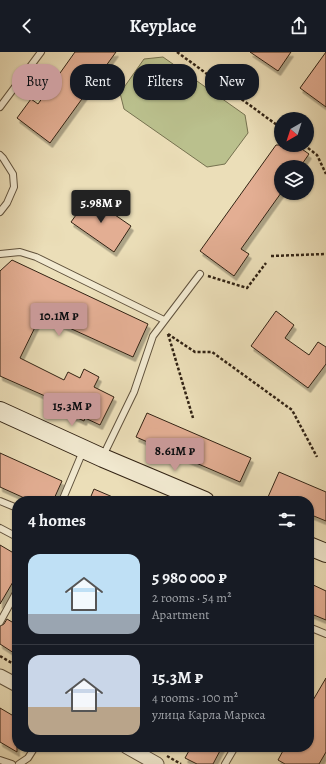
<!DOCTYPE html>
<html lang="en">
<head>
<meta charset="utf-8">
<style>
	body { margin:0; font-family:Alegreya,serif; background:#20242c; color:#f1f3f6; height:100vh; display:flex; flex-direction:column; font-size:15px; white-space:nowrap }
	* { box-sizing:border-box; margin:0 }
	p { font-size:13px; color:#9ea1a6 }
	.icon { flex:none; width:22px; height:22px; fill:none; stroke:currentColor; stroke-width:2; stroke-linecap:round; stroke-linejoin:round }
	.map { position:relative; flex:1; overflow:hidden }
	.panel { position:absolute; left:12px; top:444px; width:302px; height:256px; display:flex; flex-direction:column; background:#171b24; border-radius:16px; box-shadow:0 1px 3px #0004 }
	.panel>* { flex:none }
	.banner { position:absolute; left:12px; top:12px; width:302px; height:36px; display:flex; gap:8px }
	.needle { width:26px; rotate:219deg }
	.tools { position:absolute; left:274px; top:60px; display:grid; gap:8px }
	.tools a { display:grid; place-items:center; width:40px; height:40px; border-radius:50%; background:#171b24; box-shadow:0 1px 3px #0004; font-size:20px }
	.price { position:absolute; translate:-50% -34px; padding:0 9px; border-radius:4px; background:#c59692; color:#111; font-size:13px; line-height:26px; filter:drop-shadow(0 1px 2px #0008) }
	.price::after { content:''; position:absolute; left:50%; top:24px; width:12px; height:9px; margin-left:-6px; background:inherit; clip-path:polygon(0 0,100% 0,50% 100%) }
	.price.active { background:#222; color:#fff }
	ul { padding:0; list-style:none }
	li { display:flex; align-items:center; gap:12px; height:100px; padding:0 16px }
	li+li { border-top:1px solid #363941 }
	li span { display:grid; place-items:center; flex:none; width:112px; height:80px; border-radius:12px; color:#555 }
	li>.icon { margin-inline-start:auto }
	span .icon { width:48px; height:48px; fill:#fffc; stroke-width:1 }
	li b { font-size:17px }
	h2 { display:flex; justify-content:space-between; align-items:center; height:48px; padding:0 16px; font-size:17px }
	.tag { padding:0 14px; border-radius:16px; background:#171b24; box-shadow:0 1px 3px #0004; font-size:14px; line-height:36px }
	.tag.active { background:#c59692; color:#111 }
	header { display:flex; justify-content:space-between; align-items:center; height:52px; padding:0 16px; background:#171b24; font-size:18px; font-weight:700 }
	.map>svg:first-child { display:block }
	.green { fill:#bac08d; stroke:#767250 }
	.building { fill:#e3ae93; stroke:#322314; filter:url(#shadow) }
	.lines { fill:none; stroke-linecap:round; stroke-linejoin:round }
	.lane-casing { stroke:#60523d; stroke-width:8 }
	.street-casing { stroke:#60523d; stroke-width:15 }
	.secondary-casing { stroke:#322314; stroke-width:20 }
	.path { stroke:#322314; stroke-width:2.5; stroke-dasharray:3 2; stroke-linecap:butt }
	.lane { stroke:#f2ead1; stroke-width:6 }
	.street { stroke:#f2ead1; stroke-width:13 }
	.secondary { stroke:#f2ead1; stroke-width:18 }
</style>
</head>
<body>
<header><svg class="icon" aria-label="back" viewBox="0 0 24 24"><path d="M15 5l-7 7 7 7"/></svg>Keyplace<svg class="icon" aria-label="share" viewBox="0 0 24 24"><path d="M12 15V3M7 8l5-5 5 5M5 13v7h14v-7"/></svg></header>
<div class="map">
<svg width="326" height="712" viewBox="0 0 326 712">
	<defs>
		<filter id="shadow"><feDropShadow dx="2.5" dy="4.5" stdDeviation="0" flood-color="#0004"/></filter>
	</defs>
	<rect width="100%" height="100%" fill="#ebdeb8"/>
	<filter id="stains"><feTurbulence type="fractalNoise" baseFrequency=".005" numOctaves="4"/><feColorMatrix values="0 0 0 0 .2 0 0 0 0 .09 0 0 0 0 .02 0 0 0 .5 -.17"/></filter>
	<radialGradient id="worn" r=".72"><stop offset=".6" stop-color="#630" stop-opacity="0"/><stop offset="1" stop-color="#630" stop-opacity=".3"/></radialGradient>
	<path class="green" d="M163,5L245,63L248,81L225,112L207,115L124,57L120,41L144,7Z"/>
	<path class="building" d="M75,0H116L50,91L17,66L31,47L38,52Z
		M250,0H291L278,19Z
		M326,0V55L300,36Z
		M276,93H296L309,102L300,115H281V141L241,197L249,202L234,224L200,199Z
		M89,145L131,174L114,200L71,170Z
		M12,208L148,272L133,305L41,263L20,306L64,328L68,320L80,326L84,317L99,325L94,335L114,345L100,373L85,366L84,369L67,361L68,358L53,350L54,348L0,324V219Z
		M276,259L294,273L285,286L309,303L318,290L326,295V312L308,336L251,294Z
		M147,361L251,406L240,430L136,385Z
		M0,401L62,429L53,449H31L0,435Z
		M279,420L326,440V469L309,462V449H279L268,445Z
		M94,437L122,449H89Z
		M0,493L17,503V523L0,552Z
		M309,531L326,539V568L309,561Z
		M7,567L17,573V603L0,592V574L4,572Z
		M326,626V700L319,712H285L278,708L285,695H309V655Z
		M0,656L17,666V700L0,690Z
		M191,695H222L213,712H197L185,706Z"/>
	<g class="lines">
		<g class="lane-casing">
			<path id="lane" d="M0,55L41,0
				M0,103L3,106L13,122L14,135L7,151L0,160
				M0,202L20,200L36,205L164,268
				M103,404L134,340L153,284L200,222
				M0,449L17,456
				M62,449L83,399
				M0,476L17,485
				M0,570L17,539
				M309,575L326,582
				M0,708L12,712
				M19,712L28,706L35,695
				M225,712L235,695"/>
		</g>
		<g class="street-casing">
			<path id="street" d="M0,624L17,633
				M127,695L157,712"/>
		</g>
		<g class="secondary-casing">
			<path id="secondary" d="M0,359L103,406L205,449
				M309,494L326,501"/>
		</g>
		<path class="path" d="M177,0L281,76
			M304,93L317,103L326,122
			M271,204L326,202
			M208,224L247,236L266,211
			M168,282L195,300H212L292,358L317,405
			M168,282L193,366
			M0,604L17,614
			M167,704L181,712"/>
		<use href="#lane" class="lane"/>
		<use href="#street" class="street"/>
		<use href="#secondary" class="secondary"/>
	</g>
	<rect width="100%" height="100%" filter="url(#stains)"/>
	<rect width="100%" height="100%" fill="url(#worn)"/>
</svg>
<div class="tools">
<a><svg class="needle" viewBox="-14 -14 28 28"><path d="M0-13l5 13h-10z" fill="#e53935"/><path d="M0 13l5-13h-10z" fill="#9ea1a6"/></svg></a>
<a><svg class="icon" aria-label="layers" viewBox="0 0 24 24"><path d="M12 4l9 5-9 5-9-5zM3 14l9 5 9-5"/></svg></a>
</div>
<b class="price active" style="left:101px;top:172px">5.98M ₽</b>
<b class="price" style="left:59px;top:285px">10.1M ₽</b>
<b class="price" style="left:72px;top:375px">15.3M ₽</b>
<b class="price" style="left:175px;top:420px">8.61M ₽</b>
<div class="banner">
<a class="tag active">Buy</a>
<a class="tag">Rent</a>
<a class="tag">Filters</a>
<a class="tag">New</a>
</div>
<section class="panel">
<h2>4 homes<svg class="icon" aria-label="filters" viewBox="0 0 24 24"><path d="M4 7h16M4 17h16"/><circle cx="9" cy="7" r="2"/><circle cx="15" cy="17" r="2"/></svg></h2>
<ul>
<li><span style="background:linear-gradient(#bfe0f5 75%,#9aa5b1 0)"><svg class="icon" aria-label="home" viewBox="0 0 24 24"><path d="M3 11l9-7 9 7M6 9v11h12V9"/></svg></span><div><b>5 980 000 ₽</b><p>2 rooms · 54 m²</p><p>Apartment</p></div></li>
<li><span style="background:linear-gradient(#c9d6e8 65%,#b9a48a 0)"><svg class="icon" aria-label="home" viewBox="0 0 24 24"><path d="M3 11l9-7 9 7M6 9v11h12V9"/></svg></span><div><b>15.3M ₽</b><p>4 rooms · 100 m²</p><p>улица Карла Маркса</p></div></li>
</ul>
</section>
</div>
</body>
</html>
